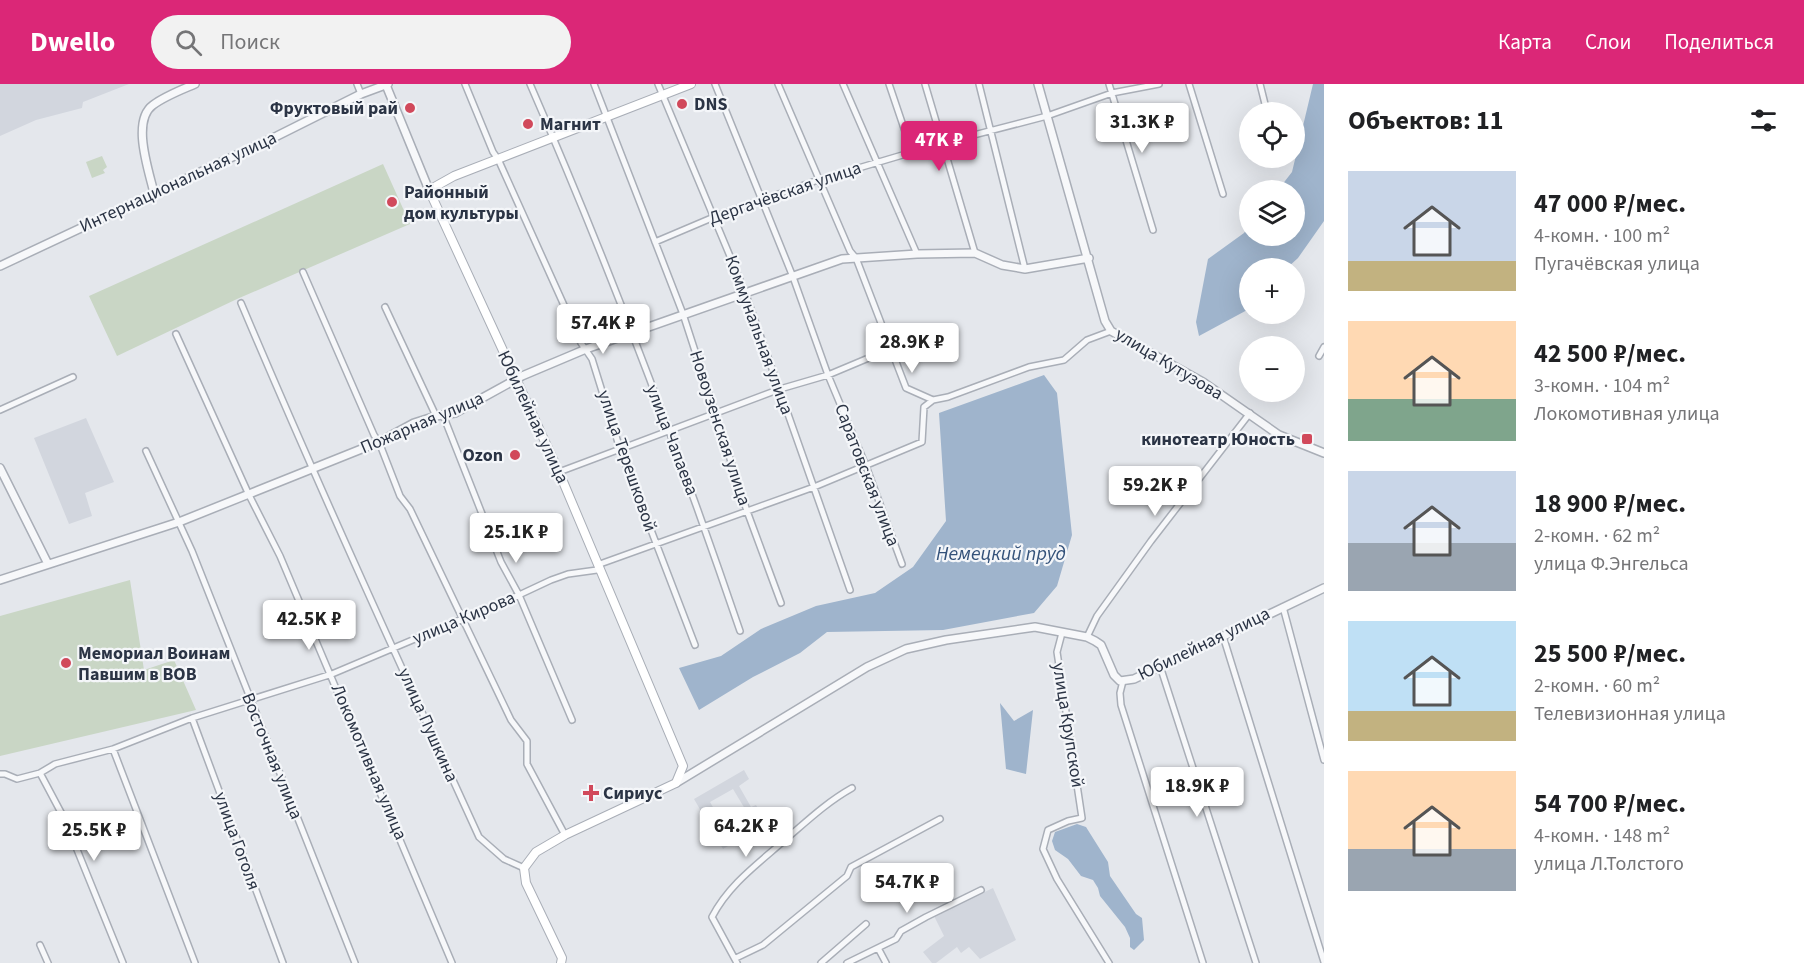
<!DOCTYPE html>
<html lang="ru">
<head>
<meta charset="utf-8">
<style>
	body { margin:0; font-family:"Source Sans 3",sans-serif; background:#f2f2f2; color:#202124; height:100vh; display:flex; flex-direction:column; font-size:22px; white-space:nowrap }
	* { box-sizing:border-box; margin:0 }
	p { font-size:20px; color:#757577 }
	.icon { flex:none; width:33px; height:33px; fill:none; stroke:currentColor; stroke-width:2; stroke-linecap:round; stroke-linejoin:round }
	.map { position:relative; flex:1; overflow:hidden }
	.drawer { display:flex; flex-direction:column; background:#fff; width:480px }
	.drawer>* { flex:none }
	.tools { position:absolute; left:1239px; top:18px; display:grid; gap:12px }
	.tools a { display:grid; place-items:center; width:66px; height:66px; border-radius:50%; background:#fff; box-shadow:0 6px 24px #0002; font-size:30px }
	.price { position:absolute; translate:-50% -51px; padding:0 14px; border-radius:6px; background:#fff; color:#222; font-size:20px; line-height:39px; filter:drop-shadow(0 2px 3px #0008) }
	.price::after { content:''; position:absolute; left:50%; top:36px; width:18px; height:14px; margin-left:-9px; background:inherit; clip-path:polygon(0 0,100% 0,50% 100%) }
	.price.current { background:#db2777; color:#fff }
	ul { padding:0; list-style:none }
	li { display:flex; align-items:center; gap:18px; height:150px; padding:0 24px }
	li span { display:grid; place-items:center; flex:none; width:168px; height:120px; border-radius:0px; color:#555 }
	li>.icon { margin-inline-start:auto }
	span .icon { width:72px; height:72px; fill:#fffc; stroke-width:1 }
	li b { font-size:26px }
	h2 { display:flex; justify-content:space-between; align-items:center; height:72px; padding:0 24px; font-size:26px }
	header { display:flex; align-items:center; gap:36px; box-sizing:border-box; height:84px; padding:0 30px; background:#db2777; color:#fff }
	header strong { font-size:28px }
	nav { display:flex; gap:33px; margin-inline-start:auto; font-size:21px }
	.search { width:420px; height:54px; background:#f2f2f2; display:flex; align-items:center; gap:15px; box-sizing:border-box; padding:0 21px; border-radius:33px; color:#757577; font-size:22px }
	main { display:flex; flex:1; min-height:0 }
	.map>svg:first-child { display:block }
	.built { fill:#d2d6de; fill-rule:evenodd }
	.green { fill:#c9d6c5 }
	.water { fill:#9fb4cc }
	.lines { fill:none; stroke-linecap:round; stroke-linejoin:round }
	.minor-casing { stroke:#a9aeb7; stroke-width:8 }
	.tertiary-casing { stroke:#a9aeb7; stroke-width:10 }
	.secondary-casing { stroke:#a9aeb7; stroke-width:10 }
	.minor { stroke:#f7f8fa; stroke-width:5 }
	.tertiary { stroke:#f7f8fa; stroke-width:7 }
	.secondary { stroke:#fff; stroke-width:8 }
	.poi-dot { fill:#d1495b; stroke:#f4f6f9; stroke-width:2 }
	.labels { text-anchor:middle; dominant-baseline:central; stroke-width:4.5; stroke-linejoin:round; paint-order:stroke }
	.poi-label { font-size:18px; font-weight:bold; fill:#2b3445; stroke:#f4f6f9; text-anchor:start }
	.street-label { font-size:18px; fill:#2b3445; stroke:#f4f6f9 }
	.water-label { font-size:20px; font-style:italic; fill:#34527a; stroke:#f4f6f9 }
</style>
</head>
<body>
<header>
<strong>Dwello</strong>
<div class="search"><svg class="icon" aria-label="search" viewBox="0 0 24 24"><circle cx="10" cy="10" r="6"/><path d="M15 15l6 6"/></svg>Поиск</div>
<nav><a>Карта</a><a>Слои</a><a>Поделиться</a></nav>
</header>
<main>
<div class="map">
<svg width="1324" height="879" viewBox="0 0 1324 879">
	<rect width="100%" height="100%" fill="#e4e7ec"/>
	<path class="built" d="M0,0H129L83,18L82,24L36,36L0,52Z
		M86,334L114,398L85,409L92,432L69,440L34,354Z
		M744,686L749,695L739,702L751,723L756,721L770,745L749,758L739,742L727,749L733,759L723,765L694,715ZM733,705L748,730L725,744L710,718Z
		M993,804L1016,856L980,875L969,863L961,869L957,863L936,879H932L923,868L944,852L934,832Z"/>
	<path class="green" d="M102,72L107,83L103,86L105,89L92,94L86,78Z
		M383,80L410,140L237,215L117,272L89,212Z
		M130,496L144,586L174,576L196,626L0,672V532Z"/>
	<path class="water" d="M1313,0H1324V137L1298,174L1287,184H1250L1249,225L1199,252L1196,238L1208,175L1244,149L1249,142L1250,152H1294V106H1278L1292,88Z
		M1044,291L1057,309L1072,451L1057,502L1034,529L943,546L827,548L800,569L753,593L699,626L679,584L721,572L761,545L816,522L875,509L913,483L946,437L939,329Z
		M1000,619L1014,637L1033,626L1026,690L1006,685Z
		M1077,740L1086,743L1108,778L1110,792L1136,830L1142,834L1144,856L1134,866L1130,863V854L1125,843L1100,812L1098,804L1093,796L1081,792L1068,775L1055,766L1052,757L1055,748Z"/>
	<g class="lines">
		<g class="minor-casing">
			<path id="minor" d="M357,0L361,10
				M465,0L493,68L498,75L581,259L592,275L620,365L695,561
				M530,0C608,179 677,362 740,547
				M594,0L683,230L747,427L781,519
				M658,0L745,208L850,506
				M715,0L793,193L828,291L866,382L902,480
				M778,0L850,167L856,174L906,304L933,316
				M843,0L917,170
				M889,0L912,68
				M925,0L975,169
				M979,0L1025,185
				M1109,0L1153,146
				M1189,0L1223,110
				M1260,0L1267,28
				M655,158L714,133L818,96L943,59L1047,32L1112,9L1159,0
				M303,188L374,351L379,358L400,412L410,425L511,636L527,657V680L565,751
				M241,219C317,399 398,576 479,753L504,775L524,784
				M385,223L436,332
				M176,250L249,411L280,472L452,879
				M1319,272L1324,263
				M0,326L73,293
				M443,331L501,478L519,511L572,636
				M146,367L192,467L355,879
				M559,388L780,305L828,291L890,265
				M1283,523L1324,676
				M1062,549L1057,568L1082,734L1068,737L1048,746L1043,765L1057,795L1109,879
				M1223,552L1324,878
				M1087,553L1097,532L1151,457L1250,329
				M1160,582L1256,879
				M1123,597L1120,609L1121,621L1203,879
				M192,634L283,879
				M113,665L195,879
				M40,689L65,736L123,879
				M0,690H5L17,695L40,689L55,680L113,665L192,634L332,590L519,511L551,496L568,490L597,486L600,480L814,403L922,358L924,323L933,316L948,313L1029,283L1064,276L1087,256L1111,247
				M40,861L48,879
				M878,864L886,879
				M736,874L763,861L847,792L851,783L940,735
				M737,879L712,833C729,800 759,779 786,755C807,737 827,718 852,704
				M821,879L866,840
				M847,879L896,855L901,847L926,833L981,806"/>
		</g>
		<g class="tertiary-casing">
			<path id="tertiary" d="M1038,0L1105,237L1111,247L1203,298L1279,351L1324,369
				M386,1L429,106
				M154,109C149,87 131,37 153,21C165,12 181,6 195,0
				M0,182L277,52L361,10L388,0
				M0,384L48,480
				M0,496L179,438L379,358L414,339L436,332L455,329L522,292L586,265L842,175L917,170L975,169L1002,181L1025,185L1089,174
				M676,699L867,583L906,565L946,556L1035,543L1087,553L1095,557L1101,561L1114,591L1120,597L1134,595L1324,504"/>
		</g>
		<g class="secondary-casing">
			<path id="secondary" d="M561,879L562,874L526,799L524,784L536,768L565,751L676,699L683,682L559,388L429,106L454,92L691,0"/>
		</g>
		<use href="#minor" class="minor"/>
		<use href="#tertiary" class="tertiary"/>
		<use href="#secondary" class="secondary"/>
	</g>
	<g class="poi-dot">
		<circle cx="682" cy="20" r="6"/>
		<circle cx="410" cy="24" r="6"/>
		<circle cx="528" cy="40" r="6"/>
		<circle cx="392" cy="118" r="6"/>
		<rect x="1301" y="349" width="12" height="12" rx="3"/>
		<circle cx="515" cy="371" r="6"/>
		<circle cx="66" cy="579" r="6"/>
		<path d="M588 700h6v6h6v6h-6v6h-6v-6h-6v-6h6z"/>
	</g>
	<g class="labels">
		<g class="poi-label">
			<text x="694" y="20">DNS</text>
			<text x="398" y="24" text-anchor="end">Фруктовый рай</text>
			<text x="540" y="40">Магнит</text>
			<text x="404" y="108">Районный<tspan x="404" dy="21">дом культуры</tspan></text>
			<text x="1295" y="355" text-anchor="end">кинотеатр Юность</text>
			<text x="503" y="371" text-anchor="end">Ozon</text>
			<text x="78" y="569">Мемориал Воинам<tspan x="78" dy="21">Павшим в ВОВ</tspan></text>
			<text x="603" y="709">Сириус</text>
		</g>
		<g class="street-label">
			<text transform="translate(178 98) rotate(-25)">Интернациональная улица</text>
			<text transform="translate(785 109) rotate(-19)">Дергачёвская улица</text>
			<text transform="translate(759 251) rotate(70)">Коммунальная улица</text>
			<text transform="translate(1169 280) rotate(31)">улица Кутузова</text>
			<text transform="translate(533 333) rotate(65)">Юбилейная улица</text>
			<text transform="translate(422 339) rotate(-23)">Пожарная улица</text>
			<text transform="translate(720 344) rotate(72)">Новоузенская улица</text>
			<text transform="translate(672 356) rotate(69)">улица Чапаева</text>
			<text transform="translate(627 377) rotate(71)">улица Терешковой</text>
			<text transform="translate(867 391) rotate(69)">Саратовская улица</text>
			<text transform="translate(464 534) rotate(-23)">улица Кирова</text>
			<text transform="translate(1204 560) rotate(-26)">Юбилейная улица</text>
			<text transform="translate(428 641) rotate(66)">улица Пушкина</text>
			<text transform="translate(1068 641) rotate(81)">улица Крупской</text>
			<text transform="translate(272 672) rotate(68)">Восточная улица</text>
			<text transform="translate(369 678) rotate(67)">Локомотивная улица</text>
			<text transform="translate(237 757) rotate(70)">улица Гоголя</text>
		</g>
		<g class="water-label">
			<text x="1001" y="470">Немецкий пруд</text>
		</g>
	</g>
</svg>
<div class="tools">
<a><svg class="icon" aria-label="locate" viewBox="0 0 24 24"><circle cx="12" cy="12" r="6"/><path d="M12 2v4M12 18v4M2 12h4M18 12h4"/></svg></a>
<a><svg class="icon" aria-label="layers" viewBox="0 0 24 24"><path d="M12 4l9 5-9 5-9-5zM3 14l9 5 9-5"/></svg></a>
<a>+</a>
<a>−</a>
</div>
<b class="price" style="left:1142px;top:70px">31.3K ₽</b>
<b class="price current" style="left:939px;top:88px">47K ₽</b>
<b class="price" style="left:603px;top:271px">57.4K ₽</b>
<b class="price" style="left:912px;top:290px">28.9K ₽</b>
<b class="price" style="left:1155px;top:433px">59.2K ₽</b>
<b class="price" style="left:516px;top:480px">25.1K ₽</b>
<b class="price" style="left:309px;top:567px">42.5K ₽</b>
<b class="price" style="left:1197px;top:734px">18.9K ₽</b>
<b class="price" style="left:746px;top:774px">64.2K ₽</b>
<b class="price" style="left:94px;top:778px">25.5K ₽</b>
<b class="price" style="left:907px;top:830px">54.7K ₽</b>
</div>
<section class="drawer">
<h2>Объектов: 11<svg class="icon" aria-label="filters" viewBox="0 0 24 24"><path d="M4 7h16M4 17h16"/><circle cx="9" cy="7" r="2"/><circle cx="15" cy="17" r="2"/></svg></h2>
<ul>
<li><span style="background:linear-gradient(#c9d6e8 75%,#c2b280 0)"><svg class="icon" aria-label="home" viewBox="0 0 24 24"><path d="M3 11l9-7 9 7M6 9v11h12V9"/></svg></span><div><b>47 000 ₽/мес.</b><p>4-комн. · 100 m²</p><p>Пугачёвская улица</p></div></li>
<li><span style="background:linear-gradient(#ffd9b3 65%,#7fa58c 0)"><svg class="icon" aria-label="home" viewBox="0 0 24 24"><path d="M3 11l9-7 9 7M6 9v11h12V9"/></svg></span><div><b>42 500 ₽/мес.</b><p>3-комн. · 104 m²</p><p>Локомотивная улица</p></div></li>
<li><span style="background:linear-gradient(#c9d6e8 60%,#9aa5b1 0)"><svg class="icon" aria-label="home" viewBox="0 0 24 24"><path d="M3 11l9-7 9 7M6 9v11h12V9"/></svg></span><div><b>18 900 ₽/мес.</b><p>2-комн. · 62 m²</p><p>улица Ф.Энгельса</p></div></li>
<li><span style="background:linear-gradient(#bfe0f5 75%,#c2b280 0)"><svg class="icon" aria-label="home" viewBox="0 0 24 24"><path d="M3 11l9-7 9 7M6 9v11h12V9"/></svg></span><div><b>25 500 ₽/мес.</b><p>2-комн. · 60 m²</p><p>Телевизионная улица</p></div></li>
<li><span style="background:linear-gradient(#ffd9b3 65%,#9aa5b1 0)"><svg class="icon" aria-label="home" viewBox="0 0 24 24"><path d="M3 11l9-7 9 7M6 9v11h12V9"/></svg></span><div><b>54 700 ₽/мес.</b><p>4-комн. · 148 m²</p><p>улица Л.Толстого</p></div></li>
</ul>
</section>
</main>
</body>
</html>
